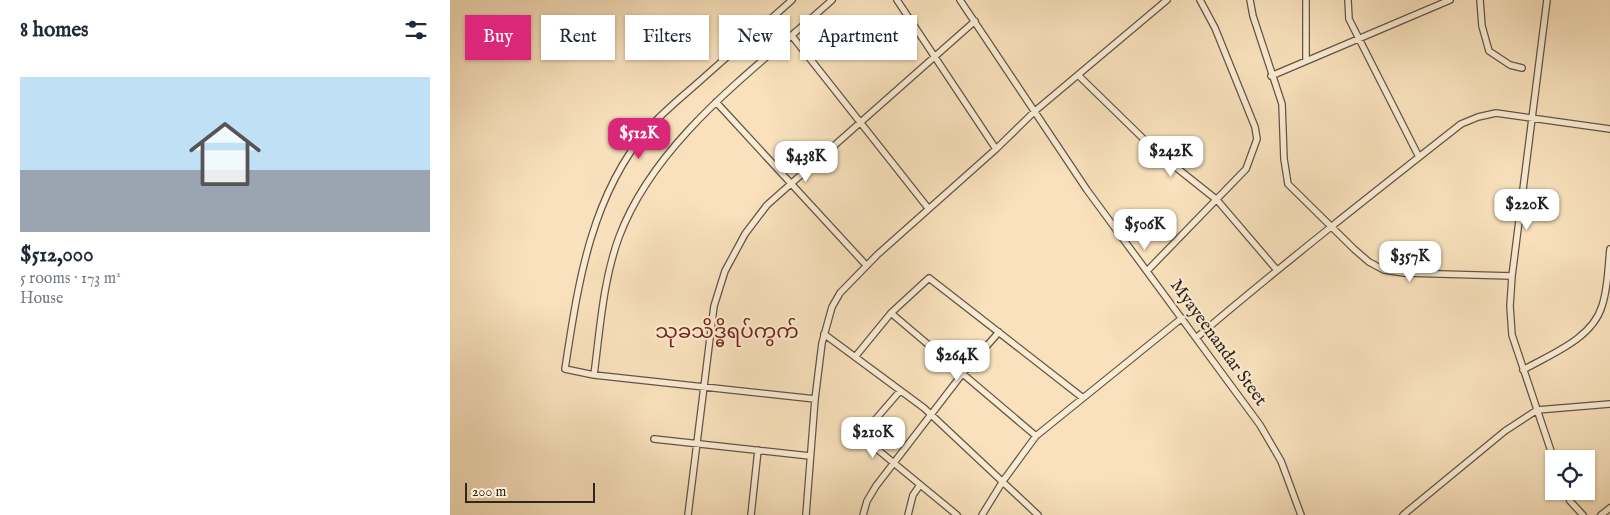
<!DOCTYPE html>
<html lang="en">
<head>
<meta charset="utf-8">
<style>
	body { margin:0; font-family:"IM FELL English","Noto Sans Myanmar",serif; background:#f2f2f3; color:#1f2937; height:100vh; display:flex; flex-direction:column; font-size:19px; white-space:nowrap }
	* { box-sizing:border-box; margin:0 }
	p { font-size:16px; color:#747a83 }
	.icon { flex:none; width:28px; height:28px; fill:none; stroke:currentColor; stroke-width:2; stroke-linecap:round; stroke-linejoin:round }
	.map { position:relative; flex:1; overflow:hidden }
	.details { display:flex; flex-direction:column; background:#fff; width:450px }
	.details>* { flex:none }
	.hud { position:absolute; left:15px; top:15px; width:475px; height:45px; display:flex; gap:10px }
	.controls { position:absolute; left:1095px; top:450px; display:grid; gap:10px }
	.controls a { display:grid; place-items:center; width:50px; height:50px; border-radius:0px; background:#fff; box-shadow:0 1px 4px #0004; font-size:25px }
	.scale { position:absolute; left:15px; bottom:12px; width:130px; box-sizing:border-box; padding-left:5px; border:2px solid #31251e; border-top:0; font-size:14px; line-height:18px; white-space:nowrap; color:#31251e; -webkit-text-stroke:4px #faecd3; paint-order:stroke }
	.price { position:absolute; translate:-50% -42px; padding:0 11px; border-radius:10px; background:#fff; color:#222; font-size:16px; line-height:32px; filter:drop-shadow(0 1px 2px #0008) }
	.price::after { content:''; position:absolute; left:50%; top:30px; width:15px; height:11px; margin-left:-8px; background:inherit; clip-path:polygon(0 0,100% 0,50% 100%) }
	.price.current { background:#db2777; color:#fff }
	ul { padding:0; list-style:none }
	li { display:grid; align-content:center; gap:10px; height:265px; padding:0 20px }
	li+li { border-top:1px solid #e0e1e3 }
	li span { display:grid; place-items:center; height:155px; border-radius:0px; color:#555 }
	li>.icon { margin-inline-start:auto }
	span .icon { width:90px; height:90px; fill:#fffc; stroke-width:1 }
	li b { font-size:21px }
	h2 { display:flex; justify-content:space-between; align-items:center; height:60px; padding:0 20px; font-size:21px }
	.chip { padding:0 18px; border-radius:0px; background:#fff; box-shadow:0 1px 4px #0004; font-size:18px; line-height:45px }
	.chip.current { background:#db2777; color:#fff }
	main { display:flex; flex:1; min-height:0 }
	.map>svg:first-child { display:block }
	.lines { fill:none; stroke-linecap:round; stroke-linejoin:round }
	.minor-casing { stroke:#635446; stroke-width:8 }
	.minor { stroke:#faecd3; stroke-width:5.5 }
	.labels { text-anchor:middle; dominant-baseline:central; stroke-width:4.5; stroke-linejoin:round; paint-order:stroke }
	.street-label { font-size:18px; fill:#31251e; stroke:#faecd3 }
	.quarter-label { font-size:20px; fill:#7a1f14; stroke:#faecd3 }
</style>
</head>
<body>
<main>
<section class="details">
<h2>8 homes<svg class="icon" aria-label="filters" viewBox="0 0 24 24"><path d="M4 7h16M4 17h16"/><circle cx="9" cy="7" r="2"/><circle cx="15" cy="17" r="2"/></svg></h2>
<ul>
<li><span style="background:linear-gradient(#bfe0f5 60%,#9aa5b1 0)"><svg class="icon" aria-label="home" viewBox="0 0 24 24"><path d="M3 11l9-7 9 7M6 9v11h12V9"/></svg></span><div><b>$512,000</b><p>5 rooms · 173 m²</p><p>House</p></div></li>
</ul>
</section>
<div class="map">
<svg width="1160" height="515" viewBox="0 0 1160 515">
	<rect width="100%" height="100%" fill="#f8e1bc"/>
	<filter id="stains"><feTurbulence type="fractalNoise" baseFrequency=".004" numOctaves="4"/><feColorMatrix values="0 0 0 0 .2 0 0 0 0 .09 0 0 0 0 .02 0 0 0 .5 -.17"/></filter>
	<radialGradient id="worn" r=".72"><stop offset=".6" stop-color="#630" stop-opacity="0"/><stop offset="1" stop-color="#630" stop-opacity=".3"/></radialGradient>
	<g class="lines">
		<g class="minor-casing">
			<path id="minor" d="M342,0C312,27 281,53 251,80C233,96 214,111 198,129C140,197 128,285 115,369L144,375L365,399
				M447,0L546,149
				M510,0L637,190L810,425L831,461L851,515
				M800,0L803,16L832,104L834,159L838,184L904,249L919,262L934,270L954,273L1062,276
				M856,0V61
				M898,0L899,19L969,157
				M1030,0L1032,26L1039,51L1060,65L1072,68
				M1097,0L1062,276L1060,306L1062,335L1104,460
				M342,36L478,208
				M628,75L708,153L767,200L826,269
				M821,76L1000,0
				M266,102L416,265
				M697,271L796,169L807,139L805,127L765,28L750,0
				M441,313L586,436
				M374,334L474,408L588,515
				M746,338C833,264 922,194 1011,124L1028,117L1046,113L1160,129
				M405,357L441,313L479,278L633,398
				M1073,370C1101,354 1142,339 1152,306C1158,288 1158,268 1160,249
				M144,375C150,329 153,281 169,237C206,138 306,69 382,0
				M450,391L411,436L507,515
				M204,439L360,456
				M1115,491L1120,501L1133,515
				M238,515L264,306L275,271L295,234L317,205L525,21
				M301,515L308,450
				M356,515L365,399L372,343L382,307L390,293L427,255L546,149L585,111L717,0
				M413,515L417,501L426,486L513,373L549,332
				M458,515L463,495L470,485
				M532,515L553,481L586,436L732,318
				M953,515L1055,431L1087,410L1160,404
				M1151,515L1160,508"/>
		</g>
		<use href="#minor" class="minor"/>
	</g>
	<g class="labels">
		<g class="street-label">
			<text transform="translate(768 343) rotate(54)">Myayeenandar Steet</text>
		</g>
		<g class="quarter-label">
			<text x="277" y="332">သုခသိဒ္ဓိရပ်ကွက်</text>
		</g>
	</g>
	<rect width="100%" height="100%" filter="url(#stains)"/>
	<rect width="100%" height="100%" fill="url(#worn)"/>
</svg>
<div class="controls">
<a><svg class="icon" aria-label="locate" viewBox="0 0 24 24"><circle cx="12" cy="12" r="6"/><path d="M12 2v4M12 18v4M2 12h4M18 12h4"/></svg></a>
</div>
<div class="scale">200 m</div>
<b class="price current" style="left:189px;top:160px">$512K</b>
<b class="price" style="left:721px;top:178px">$242K</b>
<b class="price" style="left:356px;top:183px">$438K</b>
<b class="price" style="left:1077px;top:231px">$220K</b>
<b class="price" style="left:695px;top:251px">$506K</b>
<b class="price" style="left:960px;top:283px">$357K</b>
<b class="price" style="left:507px;top:382px">$264K</b>
<b class="price" style="left:423px;top:459px">$210K</b>
<div class="hud">
<a class="chip current">Buy</a>
<a class="chip">Rent</a>
<a class="chip">Filters</a>
<a class="chip">New</a>
<a class="chip">Apartment</a>
</div>
</div>
</main>
</body>
</html>
